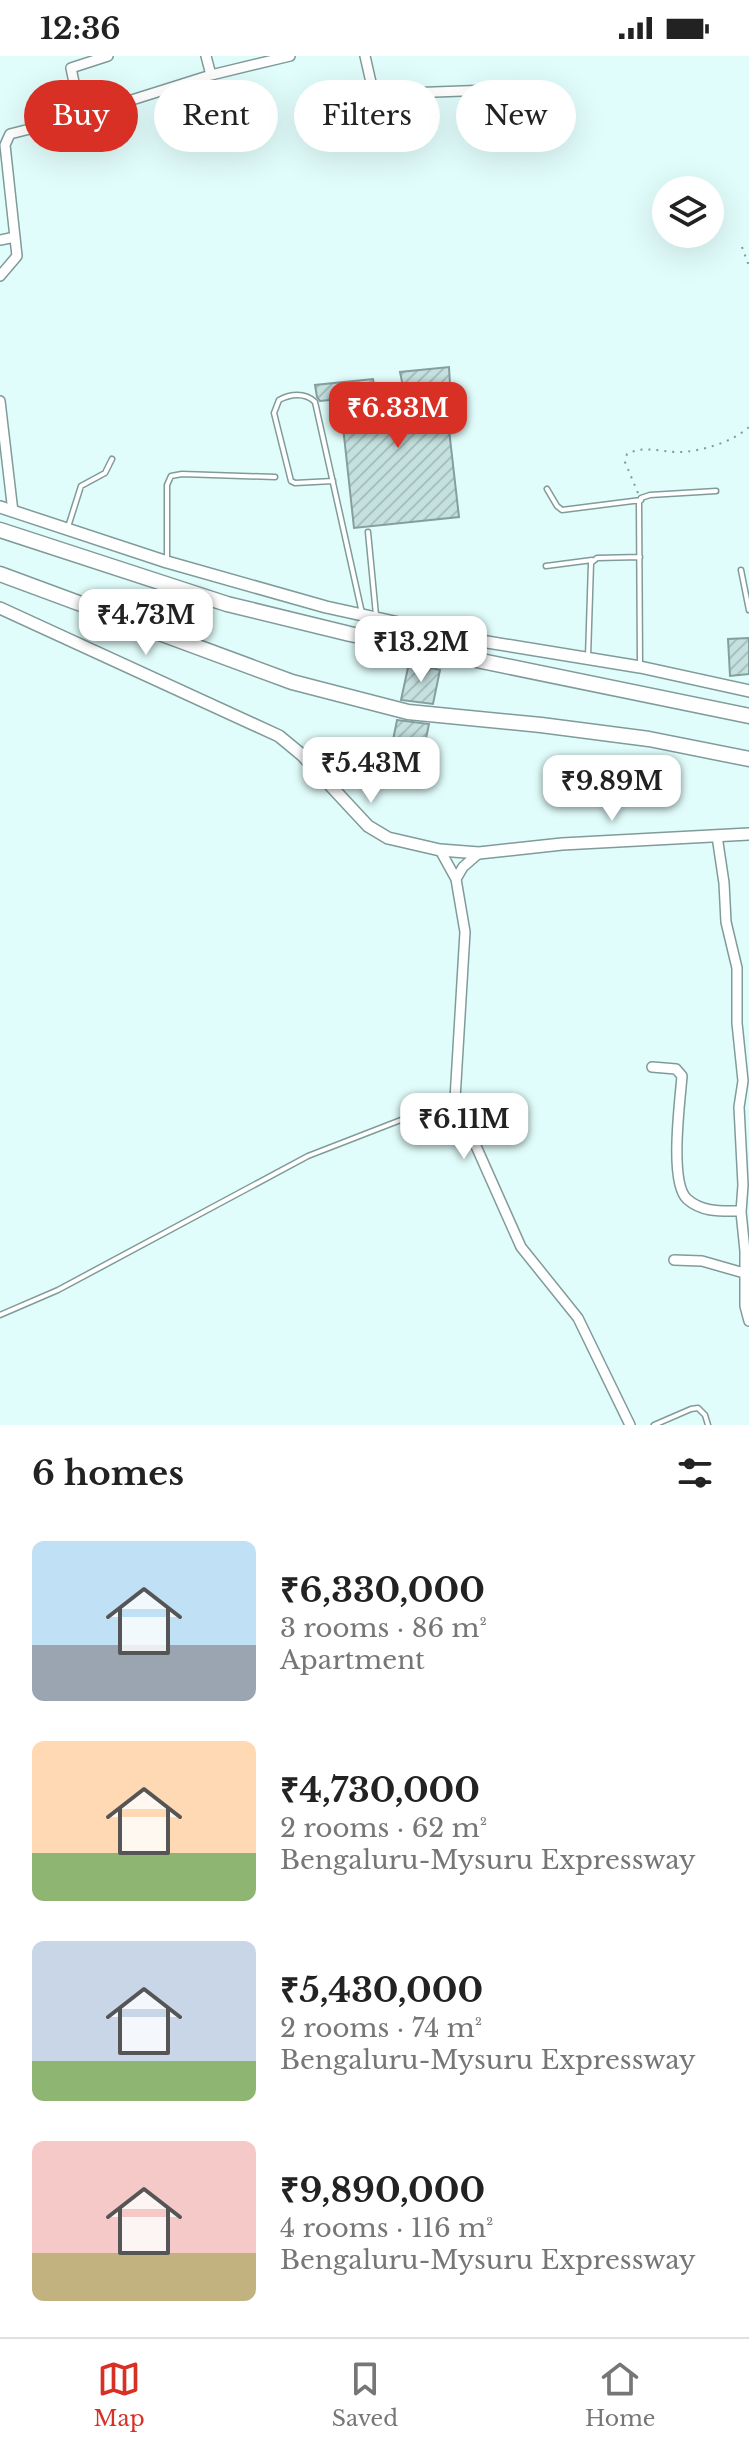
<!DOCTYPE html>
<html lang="en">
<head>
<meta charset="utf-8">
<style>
	body { margin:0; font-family:"Libre Baskerville",serif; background:#f6f6f6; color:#222; height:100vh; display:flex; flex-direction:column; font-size:30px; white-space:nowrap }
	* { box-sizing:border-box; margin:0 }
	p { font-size:26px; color:#767676 }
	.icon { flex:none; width:44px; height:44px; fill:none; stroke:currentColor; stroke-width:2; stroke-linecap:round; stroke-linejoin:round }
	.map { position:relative; height:1369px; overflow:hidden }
	.details { display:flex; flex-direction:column; background:#fff; flex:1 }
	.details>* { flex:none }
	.guide { position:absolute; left:24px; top:24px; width:702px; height:72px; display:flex; gap:16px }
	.fabs { position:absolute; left:652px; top:120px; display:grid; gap:16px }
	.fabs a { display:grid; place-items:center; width:72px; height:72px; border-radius:50%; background:#fff; box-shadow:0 8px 32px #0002; font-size:40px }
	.price { position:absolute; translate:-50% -68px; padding:0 18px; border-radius:16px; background:#fff; color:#222; font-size:26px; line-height:52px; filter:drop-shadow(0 2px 4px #0008) }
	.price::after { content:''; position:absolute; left:50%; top:48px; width:24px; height:18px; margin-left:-12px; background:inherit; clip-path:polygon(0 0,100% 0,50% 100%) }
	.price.selected { background:#d93025; color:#fff }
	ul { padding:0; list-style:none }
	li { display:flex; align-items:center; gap:24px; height:200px; padding:0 32px }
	li span { display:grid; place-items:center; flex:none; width:224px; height:160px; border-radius:12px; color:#555 }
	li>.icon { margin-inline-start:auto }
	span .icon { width:96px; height:96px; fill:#fffc; stroke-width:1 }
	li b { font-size:34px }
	h2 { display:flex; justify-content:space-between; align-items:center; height:96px; padding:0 32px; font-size:34px }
	.chip { padding:0 28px; border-radius:36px; background:#fff; box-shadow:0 8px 32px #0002; font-size:28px; line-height:72px }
	.chip.selected { background:#d93025; color:#fff }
	.status { display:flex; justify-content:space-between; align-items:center; height:56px; padding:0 40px; background:#fff; direction:ltr }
	.status svg { height:22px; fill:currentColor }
	.dock { display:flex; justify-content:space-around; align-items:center; height:112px; border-top:2px solid #e0e0e0; background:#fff; font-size:22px; color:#767676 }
	.dock a { display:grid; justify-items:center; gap:4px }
	.dock .selected { color:#d93025 }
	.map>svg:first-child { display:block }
	.building { fill:url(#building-hatch); stroke:#859f9d; stroke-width:2 }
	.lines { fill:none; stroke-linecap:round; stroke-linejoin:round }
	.service-casing { stroke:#809b99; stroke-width:7 }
	.minor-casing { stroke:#809b99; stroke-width:12 }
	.tertiary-casing { stroke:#809b99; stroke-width:14 }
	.trunk-casing { stroke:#809b99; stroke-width:17 }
	.path { stroke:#839795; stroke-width:2; stroke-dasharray:2 6; stroke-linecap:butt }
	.service { stroke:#fff; stroke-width:4 }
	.minor { stroke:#fff; stroke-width:9 }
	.tertiary { stroke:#fff; stroke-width:11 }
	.trunk { stroke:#fff; stroke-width:14 }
</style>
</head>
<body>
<div class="status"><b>12:36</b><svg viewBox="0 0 49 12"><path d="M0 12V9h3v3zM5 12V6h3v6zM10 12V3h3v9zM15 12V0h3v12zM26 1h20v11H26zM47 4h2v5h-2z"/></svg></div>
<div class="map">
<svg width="749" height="1369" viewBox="0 0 749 1369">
	<defs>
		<pattern id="building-hatch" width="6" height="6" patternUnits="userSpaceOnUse" patternTransform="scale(2)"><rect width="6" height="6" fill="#c5e1df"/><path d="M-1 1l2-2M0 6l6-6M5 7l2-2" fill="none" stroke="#a8c1bf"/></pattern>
	</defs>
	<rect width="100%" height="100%" fill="#e1fdfb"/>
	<path class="building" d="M449,311L450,329L444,330L459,461L354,472L340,343L320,345L317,341L315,329L373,323L377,348L406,345L400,316Z
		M749,582V618L730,620L728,583Z
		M409,607L440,614L433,648L401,644Z
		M397,664L429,668L421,706L390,699Z"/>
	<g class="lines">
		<g class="service-casing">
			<path id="service" d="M333,425L295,427L291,425L274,357L279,344C290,338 305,336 315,346L362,557
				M547,433L557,450L562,454L641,444
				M68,471L81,430L105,417L112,403
				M368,476L376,559
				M167,505V429L171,420L182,418L275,421
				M546,510L592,504
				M741,514L749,554
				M588,601L591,507L597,502L640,501
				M640,608L639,447L641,442L650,439L716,435
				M0,1259L58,1234L308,1100L455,1043
				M654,1369L691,1353L698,1352L705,1359L708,1369"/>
		</g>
		<g class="minor-casing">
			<path id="minor" d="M206,0L211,19
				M365,0L373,35L380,38L519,33
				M81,60L71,12L108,0
				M0,184L15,181
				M0,220L17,200L5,89L10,78L81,60L211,19L290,0
				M0,345L13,456
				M717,780L724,827L726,866L737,912V967L743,1025L739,1051L743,1129L741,1156L745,1195V1250L749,1265
				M440,794L456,823L465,876L455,1043L521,1191L578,1262L630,1369
				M456,823L463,811L479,797
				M652,1011L676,1013L682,1020C680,1046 669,1126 687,1143C703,1157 722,1155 741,1155
				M674,1204L702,1205L744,1217"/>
		</g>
		<g class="tertiary-casing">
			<path id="tertiary" d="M0,451L167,506L326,551L481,585L640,611L749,635
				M0,552L279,680L302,699L368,770L388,782L440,794L479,797L562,788L749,778"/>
		</g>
		<g class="trunk-casing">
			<path id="trunk" d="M0,474L227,548L350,578L749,660
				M0,518L292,626L408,656L541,669L649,683L749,703"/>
		</g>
		<path class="path" d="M742,191L749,210
			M638,437L625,406L627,398C645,389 659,396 678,396C700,396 733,386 749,371"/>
		<use href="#service" class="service"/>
		<use href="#minor" class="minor"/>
		<use href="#tertiary" class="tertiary"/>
		<use href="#trunk" class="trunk"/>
	</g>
</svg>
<div class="fabs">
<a><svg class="icon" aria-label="layers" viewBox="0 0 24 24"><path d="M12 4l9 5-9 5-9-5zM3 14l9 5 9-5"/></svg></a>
</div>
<b class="price selected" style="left:398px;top:394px">₹6.33M</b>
<b class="price" style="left:146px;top:601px">₹4.73M</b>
<b class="price" style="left:421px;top:628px">₹13.2M</b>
<b class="price" style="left:371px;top:749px">₹5.43M</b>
<b class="price" style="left:612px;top:767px">₹9.89M</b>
<b class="price" style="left:464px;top:1105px">₹6.11M</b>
<div class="guide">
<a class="chip selected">Buy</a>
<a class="chip">Rent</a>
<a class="chip">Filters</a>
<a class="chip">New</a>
</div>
</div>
<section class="details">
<h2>6 homes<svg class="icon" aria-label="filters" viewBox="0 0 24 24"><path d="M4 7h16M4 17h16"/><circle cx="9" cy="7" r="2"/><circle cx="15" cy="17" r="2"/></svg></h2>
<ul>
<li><span style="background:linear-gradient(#bfe0f5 65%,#9aa5b1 0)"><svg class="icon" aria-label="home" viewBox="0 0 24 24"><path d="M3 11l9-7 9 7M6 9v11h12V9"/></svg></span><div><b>₹6,330,000</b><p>3 rooms · 86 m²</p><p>Apartment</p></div></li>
<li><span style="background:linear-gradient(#ffd9b3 70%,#8fb573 0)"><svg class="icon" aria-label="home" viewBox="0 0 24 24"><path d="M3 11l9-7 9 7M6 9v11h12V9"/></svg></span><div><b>₹4,730,000</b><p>2 rooms · 62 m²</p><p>Bengaluru-Mysuru Expressway</p></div></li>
<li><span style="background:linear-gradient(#c9d6e8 75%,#8fb573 0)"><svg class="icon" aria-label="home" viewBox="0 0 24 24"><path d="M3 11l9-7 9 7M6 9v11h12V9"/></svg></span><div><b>₹5,430,000</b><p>2 rooms · 74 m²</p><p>Bengaluru-Mysuru Expressway</p></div></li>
<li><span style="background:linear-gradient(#f6c9c9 70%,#c2b280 0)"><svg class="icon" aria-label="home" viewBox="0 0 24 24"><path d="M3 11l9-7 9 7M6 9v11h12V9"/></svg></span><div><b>₹9,890,000</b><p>4 rooms · 116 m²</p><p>Bengaluru-Mysuru Expressway</p></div></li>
</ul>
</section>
<nav class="dock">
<a class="selected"><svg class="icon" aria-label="map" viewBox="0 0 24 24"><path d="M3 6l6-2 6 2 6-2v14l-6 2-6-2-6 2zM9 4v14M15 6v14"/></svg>Map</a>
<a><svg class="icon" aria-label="saved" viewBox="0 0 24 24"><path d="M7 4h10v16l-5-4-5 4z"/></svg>Saved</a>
<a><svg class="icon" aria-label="home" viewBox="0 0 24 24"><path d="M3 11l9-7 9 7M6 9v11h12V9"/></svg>Home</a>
</nav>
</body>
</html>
